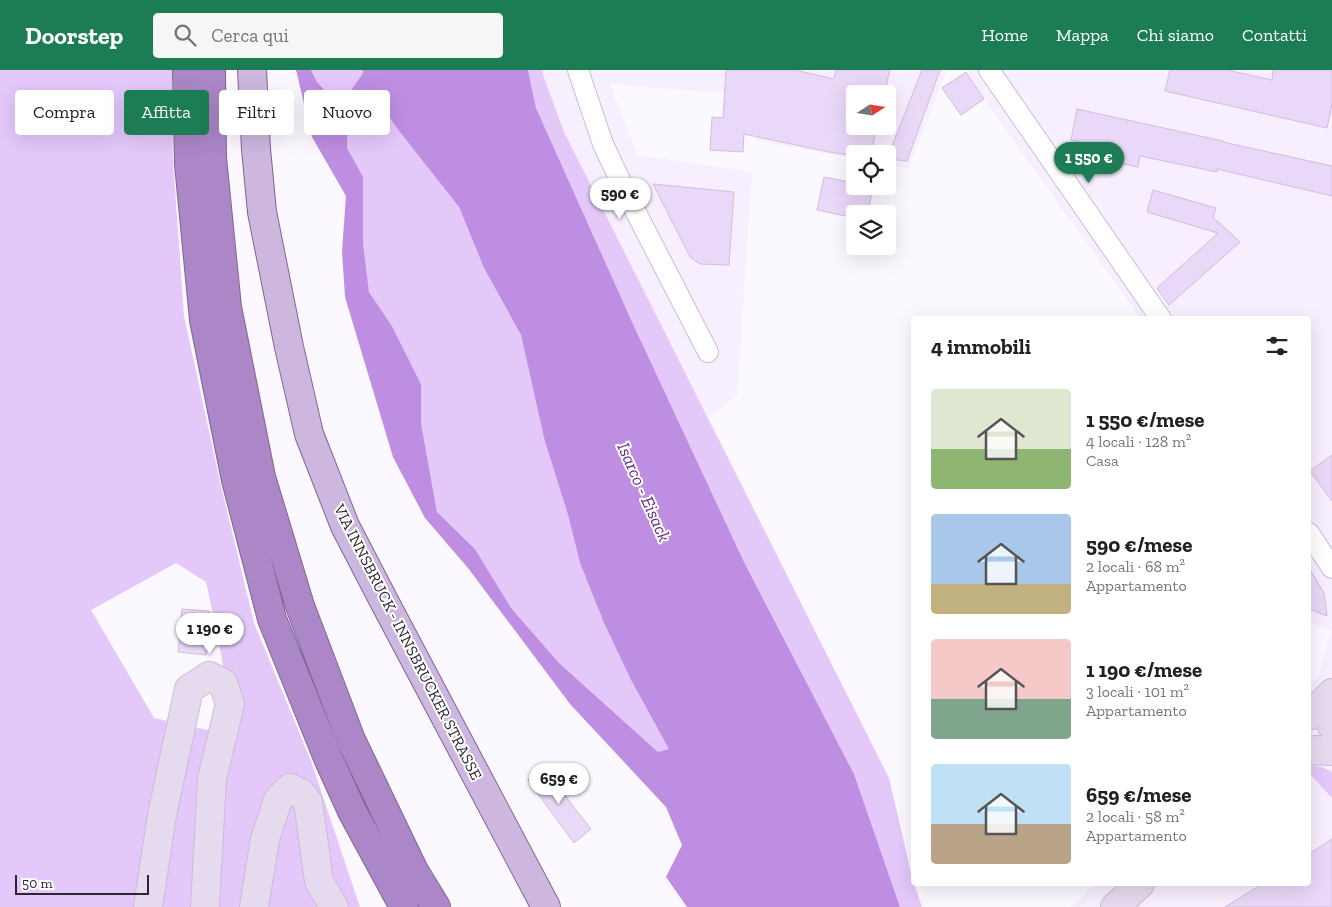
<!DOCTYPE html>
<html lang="it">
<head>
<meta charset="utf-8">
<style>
	body { margin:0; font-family:"Zilla Slab",serif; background:#f6f6f6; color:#202124; height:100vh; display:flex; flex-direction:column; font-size:19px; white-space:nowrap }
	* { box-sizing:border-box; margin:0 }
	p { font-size:16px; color:#757577 }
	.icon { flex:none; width:28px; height:28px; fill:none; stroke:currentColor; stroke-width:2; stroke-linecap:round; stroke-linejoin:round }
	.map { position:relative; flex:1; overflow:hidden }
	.side { position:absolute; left:911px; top:246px; width:400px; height:570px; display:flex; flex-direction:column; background:#fff; border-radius:5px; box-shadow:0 5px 20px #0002 }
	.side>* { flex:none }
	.guide { position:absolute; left:15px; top:20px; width:475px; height:45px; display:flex; gap:10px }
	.needle { width:32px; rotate:78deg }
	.tools { position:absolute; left:846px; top:15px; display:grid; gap:10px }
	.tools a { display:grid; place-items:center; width:50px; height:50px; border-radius:5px; background:#fff; box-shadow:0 5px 20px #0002; font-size:25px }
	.scale { position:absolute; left:15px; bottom:12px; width:134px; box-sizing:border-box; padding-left:5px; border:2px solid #2d2632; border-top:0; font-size:14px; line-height:18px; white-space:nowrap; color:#2d2632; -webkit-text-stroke:4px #fff; paint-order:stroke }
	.price { position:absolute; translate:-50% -42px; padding:0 11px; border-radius:18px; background:#fff; color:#222; font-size:16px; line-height:32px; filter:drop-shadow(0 1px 2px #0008) }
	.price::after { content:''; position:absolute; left:50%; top:30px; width:15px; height:11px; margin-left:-8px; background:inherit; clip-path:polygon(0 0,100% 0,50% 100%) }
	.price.selected { background:#1c7c53; color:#fff }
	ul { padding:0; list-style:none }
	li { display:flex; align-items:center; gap:15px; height:125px; padding:0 20px }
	li span { display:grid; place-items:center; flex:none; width:140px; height:100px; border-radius:5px; color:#555 }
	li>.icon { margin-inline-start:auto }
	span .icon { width:60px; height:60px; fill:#fffc; stroke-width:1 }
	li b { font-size:21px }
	h2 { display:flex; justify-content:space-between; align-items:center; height:60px; padding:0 20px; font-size:21px }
	.pill { padding:0 18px; border-radius:5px; background:#fff; box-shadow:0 5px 20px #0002; font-size:18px; line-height:45px }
	.pill.selected { background:#1c7c53; color:#fff }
	header { display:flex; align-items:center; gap:30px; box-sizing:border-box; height:70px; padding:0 25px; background:#1c7c53; color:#fff }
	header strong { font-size:24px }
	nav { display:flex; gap:28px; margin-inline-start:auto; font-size:18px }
	.search { width:350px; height:45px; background:#f6f6f6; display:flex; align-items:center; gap:12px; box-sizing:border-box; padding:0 18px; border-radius:5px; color:#757577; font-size:19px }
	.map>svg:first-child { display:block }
	.built { fill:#f7eefe; fill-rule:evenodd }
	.green { fill:#e3c8f9; fill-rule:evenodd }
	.water { fill:#be8ee3; fill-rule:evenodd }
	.building { fill:#e9d8f8; stroke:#cfbede }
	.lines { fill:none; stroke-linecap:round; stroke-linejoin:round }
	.street-casing { stroke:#ccbbda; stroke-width:22 }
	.secondary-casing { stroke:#ccbbda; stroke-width:30 }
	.primary-casing { stroke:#7f6594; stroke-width:30 }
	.highway-casing { stroke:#7f6594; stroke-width:30 }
	.street { stroke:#fff; stroke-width:20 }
	.secondary { stroke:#e6dbee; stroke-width:28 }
	.primary { stroke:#cdb7de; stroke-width:28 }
	.highway { stroke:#ab87c8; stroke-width:28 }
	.labels { text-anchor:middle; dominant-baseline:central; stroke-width:4; stroke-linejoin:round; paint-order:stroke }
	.street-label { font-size:16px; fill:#2d2632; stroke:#fff }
	.water-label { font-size:18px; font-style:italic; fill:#66288c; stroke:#fff }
</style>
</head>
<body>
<header>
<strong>Doorstep</strong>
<div class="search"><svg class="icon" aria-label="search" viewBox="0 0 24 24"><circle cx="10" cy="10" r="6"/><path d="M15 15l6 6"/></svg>Cerca qui</div>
<nav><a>Home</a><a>Mappa</a><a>Chi siamo</a><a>Contatti</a></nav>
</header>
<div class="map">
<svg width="1332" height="837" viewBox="0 0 1332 837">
	<rect width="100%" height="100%" fill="#fcf8ff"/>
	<path class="built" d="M543,0H947L908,98L888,95V84H855V89L755,70L760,26L610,14L637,85L752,102L737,325L721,340L708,347L564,62L543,5ZM855,24H888V56H855Z
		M967,0H1332V837H1071L1096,814H1309V615L1319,606L1331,560L1309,552V249H1141L990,38Z"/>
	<path class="green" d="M0,0H172L173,90L184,246L220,412L254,553L311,691L360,837H0ZM176,493L206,512L218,567L235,666L154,648L91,540Z
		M311,0H363V3L349,23L329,25L317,12Z
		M528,0H543V5L564,62L889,708L912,807L922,837H900L854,704L744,492L633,254L536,38Z
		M375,25L399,61L459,137L484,198L521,265L544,368L568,445L580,493L604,553L630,608L670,679L658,682L559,593L511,538L475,479L437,442L421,353V314L392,256L369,222L363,173L347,78L348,47Z
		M1313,695L1322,697L1332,702V728L1309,703V696Z"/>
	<path class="water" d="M296,0H311L317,12L329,25L349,23L363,3V0H528L536,38L633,254L744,492L854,704L900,837H687L666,807L682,775L666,737L570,634L468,498L425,448L393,387L345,227L342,181L346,126L312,67ZM375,26L399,61L459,137L484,198L521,265L544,368L568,445L580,493L604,553L630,608L669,679L658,682L559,593L511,538L475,479L437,442L421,353V314L392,256L369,222L363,173V107L347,78L348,47Z"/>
	<path class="building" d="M726,0H795L834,9L836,0H890L884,24H855V56H877L871,84H855V86L829,82L744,64L743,82L710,80L712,47L723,48Z
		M922,0H940L907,91L888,89V86Z
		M1170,0H1227L1272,10L1273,0H1332V34L1327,58L1165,21Z
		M966,2L984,29L961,45L942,18Z
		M1077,39L1223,71V72L1332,96V126L1217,99V102L1140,86L1138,97L1090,87L1092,75L1071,70Z
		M824,107L855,113V116H873L868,144H855V148L817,140Z
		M653,114L734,122L729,195L700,194L690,187Z
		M1153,120L1216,138L1213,147L1240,172L1169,235L1157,218L1218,163L1147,142Z
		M1332,385V431L1310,401Z
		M1309,498L1324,523L1327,546L1309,539Z
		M182,539L210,541L206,585L178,582Z
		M543,697L591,759L574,773L528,710Z
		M1332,769V837H1225L1262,814H1309V784Z"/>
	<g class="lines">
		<g class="street-casing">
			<path id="street" d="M578,0L603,74L626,123L708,282
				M989,0L1161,249
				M1309,463L1332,498"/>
		</g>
		<g class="secondary-casing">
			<path id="secondary" d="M1309,646L1332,623
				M1332,648V656
				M1309,681L1315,680L1332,681
				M148,837L162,745L189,619L209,606L223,613L230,634L212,709L205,837
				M254,837L265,769L278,730L290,718L301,723L308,732L319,811L334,837
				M1115,837L1140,814"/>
		</g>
		<g class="primary-casing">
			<path id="primary" d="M252,0L256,79L262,142L289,277L309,364L345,456L385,533L546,837"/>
		</g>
		<g class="highway-casing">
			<path id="highway" d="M187,0L189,94L204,250L236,410L272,549L328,688L352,741L404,837
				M211,0L212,88L227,237L261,407L300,536L351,670L414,801L436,837"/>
		</g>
		<use href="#street" class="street"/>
		<use href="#secondary" class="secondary"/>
		<use href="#primary" class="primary"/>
		<use href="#highway" class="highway"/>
	</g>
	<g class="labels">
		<g class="street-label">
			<text transform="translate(408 572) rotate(63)">VIA INNSBRUCK - INNSBRUCKER STRASSE</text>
		</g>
		<g class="water-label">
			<text transform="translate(644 422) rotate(66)">Isarco - Eisack</text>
		</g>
	</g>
</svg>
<div class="tools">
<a><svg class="needle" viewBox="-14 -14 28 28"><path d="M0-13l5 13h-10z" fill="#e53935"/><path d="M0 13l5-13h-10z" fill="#757577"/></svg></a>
<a><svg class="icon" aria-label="locate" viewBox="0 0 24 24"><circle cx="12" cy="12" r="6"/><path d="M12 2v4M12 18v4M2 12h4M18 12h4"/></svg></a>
<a><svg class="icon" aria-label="layers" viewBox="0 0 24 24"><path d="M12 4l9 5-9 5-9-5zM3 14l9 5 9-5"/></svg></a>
</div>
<div class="scale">50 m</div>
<b class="price selected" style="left:1089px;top:114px">1 550 €</b>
<b class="price" style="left:620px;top:150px">590 €</b>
<b class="price" style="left:210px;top:585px">1 190 €</b>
<b class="price" style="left:559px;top:735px">659 €</b>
<div class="guide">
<a class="pill">Compra</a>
<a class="pill selected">Affitta</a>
<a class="pill">Filtri</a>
<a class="pill">Nuovo</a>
</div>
<section class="side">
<h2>4 immobili<svg class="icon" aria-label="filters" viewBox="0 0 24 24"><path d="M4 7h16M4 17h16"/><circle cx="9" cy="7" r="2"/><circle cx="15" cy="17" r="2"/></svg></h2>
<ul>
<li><span style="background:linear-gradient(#dfe7d0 60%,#8fb573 0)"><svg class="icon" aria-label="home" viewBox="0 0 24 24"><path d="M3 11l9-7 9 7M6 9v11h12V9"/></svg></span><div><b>1 550 €/mese</b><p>4 locali · 128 m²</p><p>Casa</p></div></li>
<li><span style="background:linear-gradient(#a9c7e8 70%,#c2b280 0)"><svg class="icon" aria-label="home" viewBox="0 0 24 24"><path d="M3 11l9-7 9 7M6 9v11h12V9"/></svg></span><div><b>590 €/mese</b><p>2 locali · 68 m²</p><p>Appartamento</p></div></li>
<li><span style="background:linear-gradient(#f6c9c9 60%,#7fa58c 0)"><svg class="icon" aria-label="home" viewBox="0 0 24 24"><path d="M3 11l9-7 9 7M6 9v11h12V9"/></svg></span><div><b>1 190 €/mese</b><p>3 locali · 101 m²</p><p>Appartamento</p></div></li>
<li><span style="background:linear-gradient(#bfe0f5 60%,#b9a48a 0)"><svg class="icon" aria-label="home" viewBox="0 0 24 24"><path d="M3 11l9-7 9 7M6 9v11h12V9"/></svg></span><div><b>659 €/mese</b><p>2 locali · 58 m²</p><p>Appartamento</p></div></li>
</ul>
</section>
</div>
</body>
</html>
